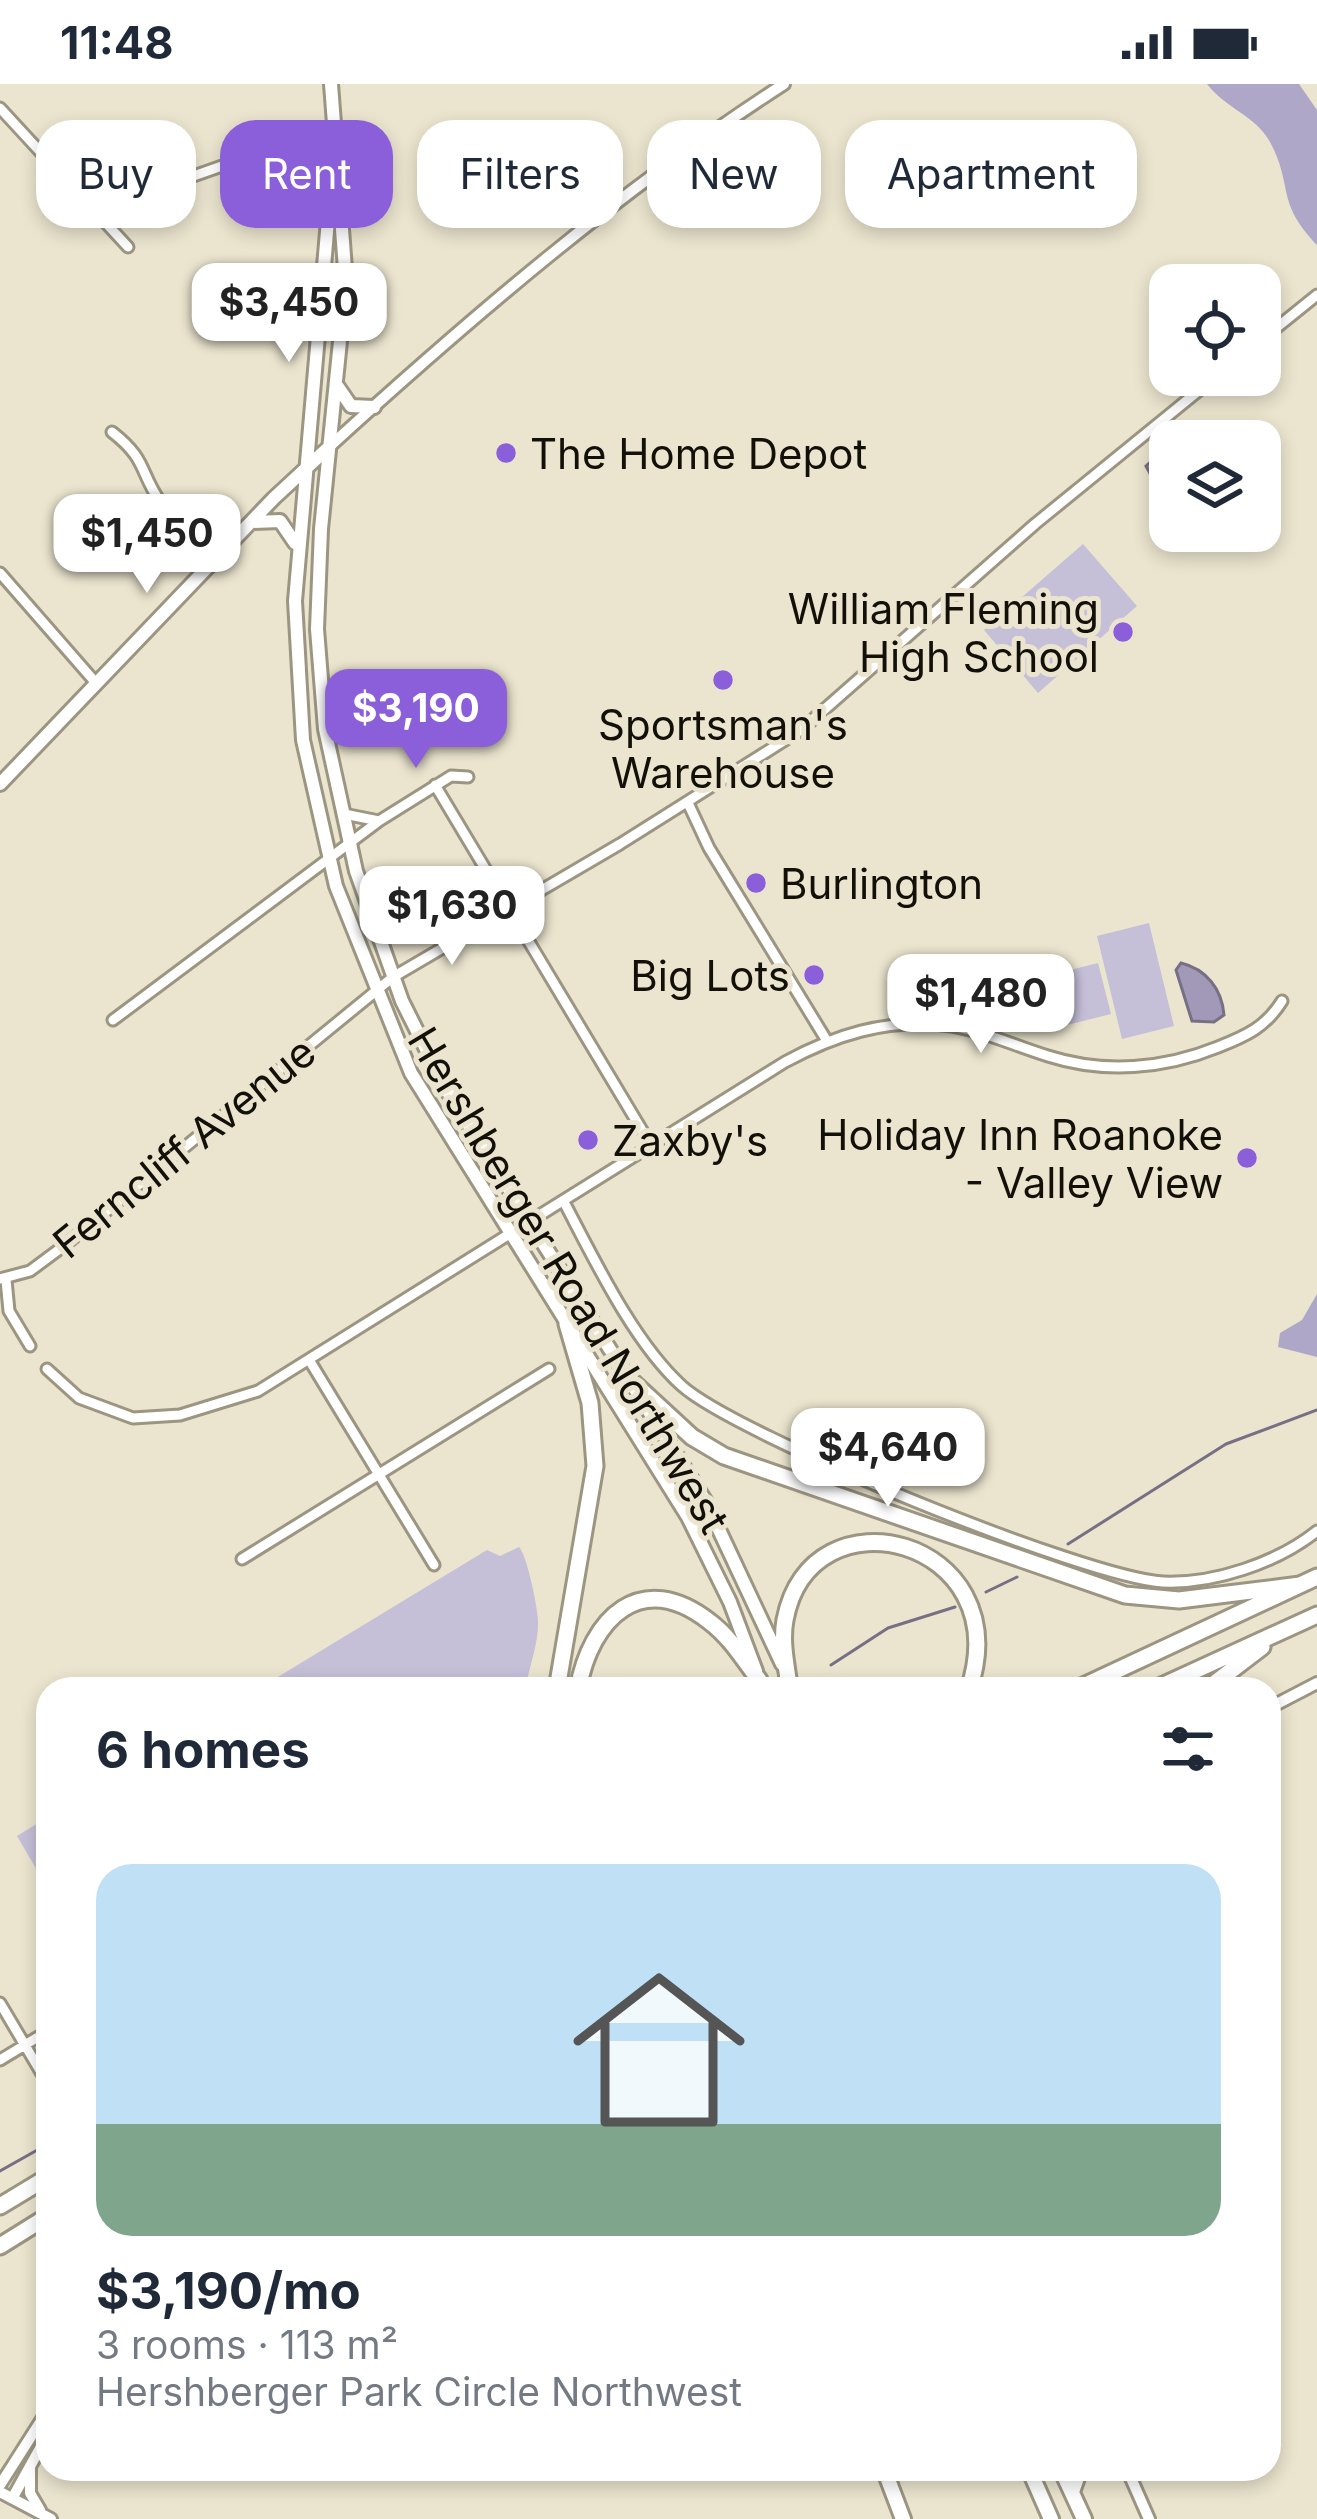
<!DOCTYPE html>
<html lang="en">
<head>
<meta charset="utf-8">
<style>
	body { margin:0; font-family:Inter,sans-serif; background:#f2f2f3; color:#1f2937; height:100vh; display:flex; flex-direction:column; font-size:45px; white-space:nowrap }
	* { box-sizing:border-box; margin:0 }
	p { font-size:39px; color:#747a83 }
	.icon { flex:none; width:66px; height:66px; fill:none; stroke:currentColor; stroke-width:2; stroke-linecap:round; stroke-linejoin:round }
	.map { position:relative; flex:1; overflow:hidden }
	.panel { position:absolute; left:36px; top:1593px; width:1245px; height:804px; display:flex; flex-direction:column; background:#fff; border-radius:36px; box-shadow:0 6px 18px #0003 }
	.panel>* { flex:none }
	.hud { position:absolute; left:36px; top:36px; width:1245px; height:108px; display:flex; gap:24px }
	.fabs { position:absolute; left:1149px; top:180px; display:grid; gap:24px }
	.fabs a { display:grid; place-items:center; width:132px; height:132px; border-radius:24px; background:#fff; box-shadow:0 6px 18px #0003; font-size:60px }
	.price { position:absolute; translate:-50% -102px; padding:0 27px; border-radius:24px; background:#fff; color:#222; font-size:39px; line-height:78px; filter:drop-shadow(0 3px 6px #0008) }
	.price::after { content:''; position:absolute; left:50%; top:72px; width:36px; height:27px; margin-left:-18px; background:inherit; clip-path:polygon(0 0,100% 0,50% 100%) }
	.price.current { background:#8b5fd9; color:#fff }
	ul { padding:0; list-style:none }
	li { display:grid; align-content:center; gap:24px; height:636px; padding:0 60px }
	li span { display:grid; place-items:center; height:372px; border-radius:36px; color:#555 }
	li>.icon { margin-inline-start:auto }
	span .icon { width:216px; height:216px; fill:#fffc; stroke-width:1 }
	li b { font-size:51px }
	h2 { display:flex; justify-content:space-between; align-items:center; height:144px; padding:0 60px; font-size:51px }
	.tag { padding:0 42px; border-radius:36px; background:#fff; box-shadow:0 6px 18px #0003; font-size:42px; line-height:108px }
	.tag.current { background:#8b5fd9; color:#fff }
	.status { display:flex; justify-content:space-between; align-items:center; height:84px; padding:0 60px; background:#fff; direction:ltr }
	.status svg { height:33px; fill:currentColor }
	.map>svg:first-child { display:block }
	.green { fill:#c5bfd8 }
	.forest { fill:#afa7c7 }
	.water { fill:#a299b9; stroke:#777084; stroke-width:3 }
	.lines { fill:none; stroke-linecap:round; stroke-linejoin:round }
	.stream { stroke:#777084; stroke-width:3 }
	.minor-casing { stroke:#9b9581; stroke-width:15 }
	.tertiary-casing { stroke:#9b9581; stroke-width:16 }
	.secondary-casing { stroke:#9b9581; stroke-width:18 }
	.primary-casing { stroke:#9b9581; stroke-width:20 }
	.motorway-casing { stroke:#9b9581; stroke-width:21 }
	.minor { stroke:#fff; stroke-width:9 }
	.tertiary { stroke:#fff; stroke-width:10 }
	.secondary { stroke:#fff; stroke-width:12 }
	.primary { stroke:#fff; stroke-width:14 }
	.motorway { stroke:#fff; stroke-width:15 }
	.poi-dot { fill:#8b5fd9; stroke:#ebe5cf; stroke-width:4.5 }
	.labels { text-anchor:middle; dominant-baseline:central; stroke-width:10; stroke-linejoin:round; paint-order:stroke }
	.poi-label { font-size:42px; fill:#121008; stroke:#ebe5cf; text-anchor:start }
	.street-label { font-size:42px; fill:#121008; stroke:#ebe5cf }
</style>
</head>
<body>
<div class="status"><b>11:48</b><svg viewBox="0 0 49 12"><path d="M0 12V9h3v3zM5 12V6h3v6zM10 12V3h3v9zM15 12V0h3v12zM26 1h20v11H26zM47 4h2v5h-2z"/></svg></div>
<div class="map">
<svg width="1317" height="2435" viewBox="0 0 1317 2435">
	<rect width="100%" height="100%" fill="#ebe5cf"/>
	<path class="green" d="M1083,460L1137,522L1038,609L984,546Z
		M1149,839L1174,942L1122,955L1097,852Z
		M1098,879L1111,930L1059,943L1046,892Z
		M519,1463C527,1471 538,1525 538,1537C539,1558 529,1584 525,1605H258L487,1466L500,1472Z
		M48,1733V1805L17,1752Z"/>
	<path class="forest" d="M1207,0H1299L1317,26V161C1275,117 1294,103 1270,58C1256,32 1225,24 1207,0Z
		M1317,1210V1273L1278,1263L1280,1249L1302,1236Z"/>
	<path class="water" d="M1170,360V393L1154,397L1146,382Z
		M1181,879C1206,885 1222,905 1224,931L1214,938L1192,937L1176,886Z"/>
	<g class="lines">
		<path class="stream" d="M1068,1460L1226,1360L1317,1326
			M986,1508L1017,1493
			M831,1581L888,1544L955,1523
			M0,2087L48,2060"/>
		<g class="minor-casing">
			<path id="minor" d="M0,24L128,163
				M185,95L259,69L333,55
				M1260,257L1317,211
				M112,348C148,376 139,388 161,419C177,441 199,454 217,474
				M0,489L96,599
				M435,701L652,1063
				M688,719L709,764L827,957
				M344,730L379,737
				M113,936L379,737L451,692L468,693
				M564,1118C594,1175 634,1259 682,1302C738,1352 1087,1494 1163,1498C1214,1500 1277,1479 1317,1447
				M0,1195L30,1187L65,1161L393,893L620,760L801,646L1035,440L1218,291
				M6,1196L9,1227L30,1262
				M311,1279L434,1481
				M47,1285L79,1314L133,1334L180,1331L258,1307L785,978C835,951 885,935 943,941C980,945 1012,961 1048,972C1104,990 1164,985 1218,963C1246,952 1266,943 1282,917
				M242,1475L549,1285
				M0,1919L48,2000
				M0,1976L48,1947"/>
		</g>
		<g class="tertiary-casing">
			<path id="tertiary" d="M329,363C473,232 620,106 784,0
				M1269,1624L1317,1599
				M30,2382V2409L40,2426
				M1127,2385L1149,2435
				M0,2401L48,2326
				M0,2408L51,2435
				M13,2413L48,2350"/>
		</g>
		<g class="secondary-casing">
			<path id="secondary" d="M331,0L346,198L321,445L317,545L325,645L356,787L402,917L446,1005L706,1418L782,1580
				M332,90L295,517L303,656L336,802L411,989L688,1433L730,1518L756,1587
				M338,303L351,322L374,323
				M251,438L280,437L295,459
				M0,700L274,414L328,364"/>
		</g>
		<g class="primary-casing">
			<path id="primary" d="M884,2385L903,2435
				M1029,2385L1051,2435
				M1061,2385L1084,2435
				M1072,2408L1080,2385"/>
		</g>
		<g class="motorway-casing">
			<path id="motorway" d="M628,1294L692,1353L724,1372L1125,1511L1179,1516L1300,1501
				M789,1601C786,1580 781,1557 785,1536C810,1401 1019,1454 969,1605
				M557,1605L595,1382L590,1319L567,1240
				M578,1605C591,1534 641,1484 710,1538C730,1553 744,1576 759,1596
				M1077,1605L1317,1493
				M1155,1605L1317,1531
				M1207,1605L1262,1563
				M0,2122L48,2093
				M0,2162L48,2132"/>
		</g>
		<use href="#minor" class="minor"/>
		<use href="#tertiary" class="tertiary"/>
		<use href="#secondary" class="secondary"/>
		<use href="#primary" class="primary"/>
		<use href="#motorway" class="motorway"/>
	</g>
	<g class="poi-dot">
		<circle cx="506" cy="369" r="12"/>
		<circle cx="1123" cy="548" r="12"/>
		<circle cx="723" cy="596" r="12"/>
		<circle cx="756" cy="799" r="12"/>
		<circle cx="814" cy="891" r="12"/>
		<circle cx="588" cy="1056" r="12"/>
		<circle cx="1247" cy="1074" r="12"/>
	</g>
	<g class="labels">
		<g class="poi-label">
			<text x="530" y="369">The Home Depot</text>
			<text x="1099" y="524" text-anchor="end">William Fleming<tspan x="1099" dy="48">High School</tspan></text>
			<text x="723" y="640" text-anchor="middle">Sportsman's<tspan x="723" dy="48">Warehouse</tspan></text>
			<text x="780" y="799">Burlington</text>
			<text x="790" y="891" text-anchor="end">Big Lots</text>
			<text x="1223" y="1050" text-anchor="end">Holiday Inn Roanoke<tspan x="1223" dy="48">- Valley View</tspan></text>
			<text x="612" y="1056">Zaxby's</text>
		</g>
		<g class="street-label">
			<text transform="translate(184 1063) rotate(-39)">Ferncliff Avenue</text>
			<text transform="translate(569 1196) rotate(59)">Hershberger Road Northwest</text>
		</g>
	</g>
</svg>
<div class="fabs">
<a><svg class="icon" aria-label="locate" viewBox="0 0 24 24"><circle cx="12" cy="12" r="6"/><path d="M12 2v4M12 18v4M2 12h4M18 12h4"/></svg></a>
<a><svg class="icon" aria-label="layers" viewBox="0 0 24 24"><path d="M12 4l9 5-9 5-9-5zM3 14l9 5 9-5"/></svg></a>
</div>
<b class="price" style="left:289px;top:281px">$3,450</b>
<b class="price" style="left:147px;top:512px">$1,450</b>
<b class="price current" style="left:416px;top:687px">$3,190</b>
<b class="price" style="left:452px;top:884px">$1,630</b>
<b class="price" style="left:981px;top:972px">$1,480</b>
<b class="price" style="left:888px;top:1426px">$4,640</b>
<div class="hud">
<a class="tag">Buy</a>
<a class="tag current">Rent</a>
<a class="tag">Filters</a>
<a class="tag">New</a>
<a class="tag">Apartment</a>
</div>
<section class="panel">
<h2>6 homes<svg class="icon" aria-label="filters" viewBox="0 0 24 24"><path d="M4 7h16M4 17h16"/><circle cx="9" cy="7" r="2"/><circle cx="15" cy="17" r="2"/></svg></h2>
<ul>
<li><span style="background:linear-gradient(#bfe0f5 70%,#7fa58c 0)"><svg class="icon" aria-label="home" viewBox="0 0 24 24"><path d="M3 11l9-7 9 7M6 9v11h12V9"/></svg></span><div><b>$3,190/mo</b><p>3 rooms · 113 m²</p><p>Hershberger Park Circle Northwest</p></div></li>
</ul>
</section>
</div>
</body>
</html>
